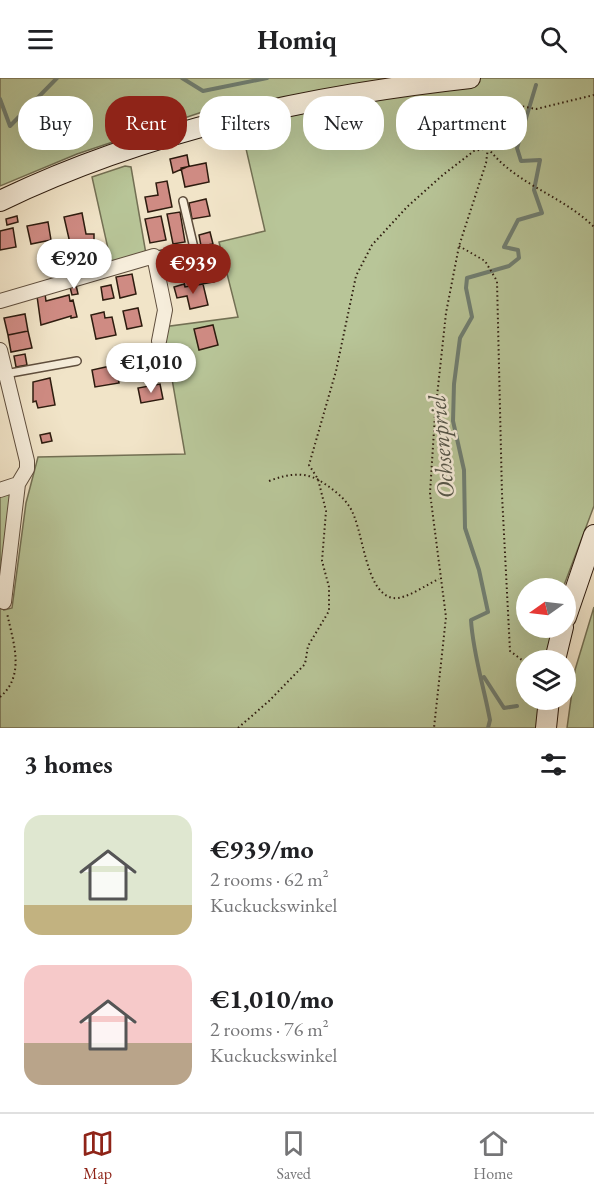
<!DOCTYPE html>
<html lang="en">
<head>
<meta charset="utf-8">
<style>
	body { margin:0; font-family:"EB Garamond",serif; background:#f2f2f2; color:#202124; height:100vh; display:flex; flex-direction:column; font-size:22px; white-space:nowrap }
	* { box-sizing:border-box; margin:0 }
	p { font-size:20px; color:#757577 }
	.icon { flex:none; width:33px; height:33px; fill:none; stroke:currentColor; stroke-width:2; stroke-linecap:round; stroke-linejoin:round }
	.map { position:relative; height:650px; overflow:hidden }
	.sheet { display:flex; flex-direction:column; background:#fff; flex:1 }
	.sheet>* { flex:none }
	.banner { position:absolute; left:18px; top:18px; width:558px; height:54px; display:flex; gap:12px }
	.needle { width:39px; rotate:256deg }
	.tools { position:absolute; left:516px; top:500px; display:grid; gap:12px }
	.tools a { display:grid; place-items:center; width:60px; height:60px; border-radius:50%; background:#fff; box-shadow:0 6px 24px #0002; font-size:30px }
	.price { position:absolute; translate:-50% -51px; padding:0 14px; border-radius:21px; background:#fff; color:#222; font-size:20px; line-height:39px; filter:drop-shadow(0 2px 3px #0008) }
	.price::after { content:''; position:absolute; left:50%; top:36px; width:18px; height:14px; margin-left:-9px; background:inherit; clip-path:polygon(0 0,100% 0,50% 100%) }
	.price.active { background:#8f2418; color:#fff }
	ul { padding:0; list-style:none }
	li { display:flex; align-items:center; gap:18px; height:150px; padding:0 24px }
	li span { display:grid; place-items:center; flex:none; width:168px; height:120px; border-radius:18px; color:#555 }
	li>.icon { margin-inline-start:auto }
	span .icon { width:72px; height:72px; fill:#fffc; stroke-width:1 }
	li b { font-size:26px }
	h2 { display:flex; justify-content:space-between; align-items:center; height:72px; padding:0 24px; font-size:26px }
	.tag { padding:0 21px; border-radius:24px; background:#fff; box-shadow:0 6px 24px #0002; font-size:21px; line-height:54px }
	.tag.active { background:#8f2418; color:#fff }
	header { display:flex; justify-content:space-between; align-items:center; height:78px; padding:0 24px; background:#fff; font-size:27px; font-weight:700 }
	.menu { display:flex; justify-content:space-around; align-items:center; height:84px; border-top:2px solid #e0e0e0; background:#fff; font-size:16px; color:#757577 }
	.menu a { display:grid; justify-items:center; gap:3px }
	.menu .active { color:#8f2418 }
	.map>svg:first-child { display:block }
	.green { fill:#b8c598; stroke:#737054; stroke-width:1.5 }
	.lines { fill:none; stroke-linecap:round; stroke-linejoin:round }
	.stream { stroke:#6f7e72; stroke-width:4 }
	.building { fill:#cf8b83; stroke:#2e1c0f; stroke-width:1.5 }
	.lane-casing { stroke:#5f4e3d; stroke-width:10 }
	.street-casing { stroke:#5f4e3d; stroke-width:16 }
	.secondary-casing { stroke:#2e1c0f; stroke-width:22 }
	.path { stroke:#2e1c0f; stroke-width:2; stroke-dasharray:1.5 3; stroke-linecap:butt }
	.lane { stroke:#f6eddb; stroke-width:7 }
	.street { stroke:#f6eddb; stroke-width:14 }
	.secondary { stroke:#f6eddb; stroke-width:20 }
	.labels { text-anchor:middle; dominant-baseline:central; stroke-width:5; stroke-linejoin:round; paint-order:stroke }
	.water-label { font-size:24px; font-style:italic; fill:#545549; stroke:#f6eddb }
</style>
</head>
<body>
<header><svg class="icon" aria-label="menu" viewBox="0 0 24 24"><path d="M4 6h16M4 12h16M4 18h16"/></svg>Homiq<svg class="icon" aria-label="search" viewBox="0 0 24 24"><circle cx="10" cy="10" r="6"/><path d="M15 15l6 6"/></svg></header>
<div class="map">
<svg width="594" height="650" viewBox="0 0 594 650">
	<rect width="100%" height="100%" fill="#f1e4c8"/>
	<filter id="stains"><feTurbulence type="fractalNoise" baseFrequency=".00333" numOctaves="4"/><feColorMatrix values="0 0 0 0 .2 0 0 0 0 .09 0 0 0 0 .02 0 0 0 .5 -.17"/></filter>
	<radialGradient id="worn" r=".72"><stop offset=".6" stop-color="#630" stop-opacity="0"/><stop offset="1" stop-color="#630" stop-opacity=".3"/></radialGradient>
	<path class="green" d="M0,0H594V428L563,510H526V549H554L546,582H526V621H541L538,650H0V418L10,416L4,532L12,530L26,425L38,379L185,376L163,249L238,239L219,164L265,153L235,23L77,76L0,108Z
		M125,88L131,89L146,176L111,184L92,99Z
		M594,529V650H567L575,592Z"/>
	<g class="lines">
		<path class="stream" d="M182,0L203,13L267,0
			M0,21L10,48L57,0
			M484,599L504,630L517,628
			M488,650L490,642C484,609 473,576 471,542L488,534L479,492L465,450L464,392L453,343L454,306L460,260L472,239L466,210L467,200L509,188L519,180L518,172L504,169L518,142L542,135L534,112L540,82L521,83L517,70L536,7"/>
	</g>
	<path class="building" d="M187,77L189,88L173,95L170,81Z
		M206,85L209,104L185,109L181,90Z
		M167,103L172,129L148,134L145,119L158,117L156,105Z
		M206,121L210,138L192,141L189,125Z
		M180,134L185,164L173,166L167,136Z
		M82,135L86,156H94V173L72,174L64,139Z
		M17,138L18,144L7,147L6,141Z
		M161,138L166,162L150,165L145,141Z
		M48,144L51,162L31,166L27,148Z
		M13,150L16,169L0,172V153Z
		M210,154L213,166L201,168L199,157Z
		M103,173L105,183L91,186L89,176Z
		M209,181L214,204L185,209L180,186Z
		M132,196L136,216L120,220L116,199Z
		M184,206L185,209L203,206L208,227L190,231L187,218L177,220L174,209Z
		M76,207L78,216L72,217L70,209Z
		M111,207L114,220L103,222L101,209Z
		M45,216L46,223L69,217L70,223L73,222L77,239L71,240V238L41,247L37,218Z
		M138,230L142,248L127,251L123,233Z
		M104,234L105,240L112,239L116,257L96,261L91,237Z
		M25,236L28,253L8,257L4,240Z
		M213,247L218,267L199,272L194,251Z
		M28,253L32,270L11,274L8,257Z
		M147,273L150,291L135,293L132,275Z
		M25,276L27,287L16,289L14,278Z
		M115,287L119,305L95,309L92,292Z
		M50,300L55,327L38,330L36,323L33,324V304Z
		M160,306L163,321L141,325L138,310Z
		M50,355L52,363L42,365L40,357Z"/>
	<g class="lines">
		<g class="lane-casing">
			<path id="lane" d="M154,178L194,170L183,123
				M5,296L77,283"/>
		</g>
		<g class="street-casing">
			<path id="street" d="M0,223L154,178L165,232L159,263
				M0,272L27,383V391L18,406L0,412
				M4,524L18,406"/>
		</g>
		<g class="secondary-casing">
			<path id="secondary" d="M0,123C147,52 308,18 470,0
				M566,539L594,457
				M555,582L563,549
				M546,650L549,621"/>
		</g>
		<path class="path" d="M410,24C433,39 464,29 485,46L488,70L486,85L459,168L446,235L435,337L430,415L446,539L434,650
			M411,25L485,21L536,31L594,17
			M488,70C516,107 562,117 594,149
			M459,168L485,183L497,203L502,417L510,573L526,585
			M269,403C290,395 307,393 325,406C334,412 343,419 349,428C364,449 364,515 393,520C406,522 427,506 439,501
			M566,601L569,603
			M0,619C26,597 13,564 7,535
			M238,650L269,623L305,586L308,568L329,533V509L322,483L326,433L318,401L309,387L336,293L356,198L372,167L407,129L444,96L474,73L488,70"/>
		<use href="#lane" class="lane"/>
		<use href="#street" class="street"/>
		<use href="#secondary" class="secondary"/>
	</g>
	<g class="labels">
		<g class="water-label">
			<text transform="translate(441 369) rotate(-95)">Ochsenpriel</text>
		</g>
	</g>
	<rect width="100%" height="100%" filter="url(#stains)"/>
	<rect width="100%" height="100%" fill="url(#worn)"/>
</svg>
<div class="tools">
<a><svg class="needle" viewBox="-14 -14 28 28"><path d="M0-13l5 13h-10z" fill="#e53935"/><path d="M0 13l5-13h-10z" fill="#757577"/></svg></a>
<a><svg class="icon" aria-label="layers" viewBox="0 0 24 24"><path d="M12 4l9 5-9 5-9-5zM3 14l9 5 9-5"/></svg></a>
</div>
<b class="price" style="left:74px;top:212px">€920</b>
<b class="price active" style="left:193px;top:217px">€939</b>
<b class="price" style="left:151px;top:316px">€1,010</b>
<div class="banner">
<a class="tag">Buy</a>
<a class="tag active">Rent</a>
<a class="tag">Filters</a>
<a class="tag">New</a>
<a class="tag">Apartment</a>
</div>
</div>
<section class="sheet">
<h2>3 homes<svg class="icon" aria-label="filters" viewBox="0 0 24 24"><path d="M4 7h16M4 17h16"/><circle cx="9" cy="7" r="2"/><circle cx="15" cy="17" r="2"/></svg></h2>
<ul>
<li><span style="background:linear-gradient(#dfe7d0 75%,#c2b280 0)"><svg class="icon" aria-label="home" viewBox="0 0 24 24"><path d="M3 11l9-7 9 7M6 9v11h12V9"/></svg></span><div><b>€939/mo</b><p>2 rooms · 62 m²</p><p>Kuckuckswinkel</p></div></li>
<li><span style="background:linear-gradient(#f6c9c9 65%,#b9a48a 0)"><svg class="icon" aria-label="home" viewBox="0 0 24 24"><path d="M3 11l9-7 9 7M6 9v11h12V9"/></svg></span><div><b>€1,010/mo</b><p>2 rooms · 76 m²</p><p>Kuckuckswinkel</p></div></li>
</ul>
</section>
<nav class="menu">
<a class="active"><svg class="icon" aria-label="map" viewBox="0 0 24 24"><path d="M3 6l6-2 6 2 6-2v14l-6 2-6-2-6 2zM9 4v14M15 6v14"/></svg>Map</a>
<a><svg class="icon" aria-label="saved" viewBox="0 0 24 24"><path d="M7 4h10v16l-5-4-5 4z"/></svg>Saved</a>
<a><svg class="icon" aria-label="home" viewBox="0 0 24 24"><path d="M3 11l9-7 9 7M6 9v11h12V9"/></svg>Home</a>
</nav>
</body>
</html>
